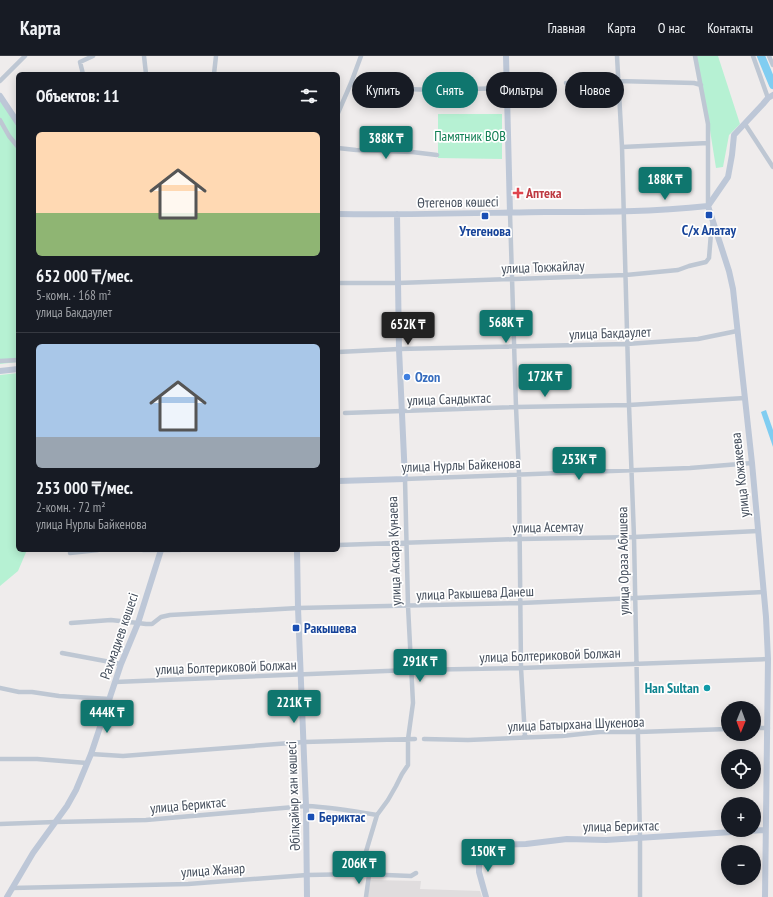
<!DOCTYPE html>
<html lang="ru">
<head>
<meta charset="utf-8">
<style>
	body { margin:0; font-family:"PT Sans Narrow",sans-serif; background:#242831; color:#f1f3f6; height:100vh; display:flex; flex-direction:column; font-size:15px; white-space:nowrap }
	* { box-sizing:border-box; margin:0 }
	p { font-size:13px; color:#9ea1a6 }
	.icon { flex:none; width:22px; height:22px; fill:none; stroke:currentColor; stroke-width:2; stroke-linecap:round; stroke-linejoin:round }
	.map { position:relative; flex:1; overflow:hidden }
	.drawer { position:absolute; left:16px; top:16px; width:324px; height:480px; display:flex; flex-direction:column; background:#171b24; border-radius:6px; box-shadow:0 2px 10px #0003 }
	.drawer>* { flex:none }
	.banner { position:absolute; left:352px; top:16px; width:361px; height:36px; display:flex; gap:8px }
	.needle { width:26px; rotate:181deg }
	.buttons { position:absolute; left:721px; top:645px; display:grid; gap:8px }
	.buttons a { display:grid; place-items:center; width:40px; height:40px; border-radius:50%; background:#171b24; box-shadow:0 2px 10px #0003; font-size:20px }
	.price { position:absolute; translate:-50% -34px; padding:0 9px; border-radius:4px; background:#0f766e; color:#fff; font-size:13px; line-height:26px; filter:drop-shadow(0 1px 2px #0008) }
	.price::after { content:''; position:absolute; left:50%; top:24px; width:12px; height:9px; margin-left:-6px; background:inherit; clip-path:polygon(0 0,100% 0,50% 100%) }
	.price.active { background:#222; color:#fff }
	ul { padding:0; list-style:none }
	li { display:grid; align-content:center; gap:8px; height:212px; padding:0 20px }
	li+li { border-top:1px solid #363941 }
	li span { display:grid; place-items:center; height:124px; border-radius:6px; color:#555 }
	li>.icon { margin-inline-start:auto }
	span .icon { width:72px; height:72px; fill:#fffc; stroke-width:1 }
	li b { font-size:17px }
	h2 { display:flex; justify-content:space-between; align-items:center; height:48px; padding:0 20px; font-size:17px }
	.pill { padding:0 14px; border-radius:18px; background:#171b24; box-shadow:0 2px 10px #0003; font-size:14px; line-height:36px }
	.pill.active { background:#0f766e; color:#fff }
	header { display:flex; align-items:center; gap:24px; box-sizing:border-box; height:56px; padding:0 20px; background:#171b24; border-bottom:1px solid #363941 }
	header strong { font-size:19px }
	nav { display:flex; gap:22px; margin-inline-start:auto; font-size:14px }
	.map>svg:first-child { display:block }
	.education { fill:#e0ddde }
	.green { fill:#b6f1d3 }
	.water { fill:#80cdf1 }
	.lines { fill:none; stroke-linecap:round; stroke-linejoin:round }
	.river { stroke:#80cdf1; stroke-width:8 }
	.street { stroke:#bec7d3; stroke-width:4.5 }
	.secondary { stroke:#bdc7d7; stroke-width:6 }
	.health-dot { fill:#e0444e; stroke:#fff; stroke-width:1.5 }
	.transit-dot { fill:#1a4fb4; stroke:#fff; stroke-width:1.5 }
	.shop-dot { fill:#3f7fe0; stroke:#fff; stroke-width:1.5 }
	.culture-dot { fill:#0f9aa8; stroke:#fff; stroke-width:1.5 }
	.labels { text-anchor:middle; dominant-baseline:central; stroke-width:3.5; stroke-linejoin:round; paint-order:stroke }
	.park-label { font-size:14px; fill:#117f54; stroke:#fff }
	.health-label { font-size:14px; font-weight:bold; fill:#be3a42; stroke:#fff; text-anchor:start }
	.street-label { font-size:14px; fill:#434d5b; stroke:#fff }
	.transit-label { font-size:14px; font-weight:bold; fill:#164399; stroke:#fff }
	.shop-label { font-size:14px; font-weight:bold; fill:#366cbe; stroke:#fff; text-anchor:start }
	.culture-label { font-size:14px; font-weight:bold; fill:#0d838f; stroke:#fff; text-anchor:end }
</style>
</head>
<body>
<header>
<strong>Карта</strong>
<nav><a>Главная</a><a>Карта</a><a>О нас</a><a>Контакты</a></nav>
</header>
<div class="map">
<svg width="773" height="841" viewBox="0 0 773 841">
	<rect width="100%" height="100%" fill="#efecec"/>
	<path class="education" d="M370,824L421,825L420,833L480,835L482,841H368Z"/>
	<path class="green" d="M696,0H718L740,68L729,79L723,111L716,112L709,68Z
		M0,44L18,64V306L0,308Z
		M438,58H502V103L438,102Z
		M18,317V494H27L18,515L0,530V319Z"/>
	<path class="water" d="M766,354L773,374V391L761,356Z"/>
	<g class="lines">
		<path class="river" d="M761,0L773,29"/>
		<path class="street" d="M144,0L146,18
			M617,0L622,91L629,349L634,481L640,782V841
			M695,0L708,68V149
			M753,0L768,42
			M769,0L773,9
			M83,18L80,6L93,0
			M214,18L216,0
			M0,25L25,0
			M351,27L380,32L434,34L507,32
			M566,27L618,25L694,27L701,29
			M338,57L351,27L361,0
			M0,64L9,80L18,91
			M745,68L773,111
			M622,91L708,87
			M338,92L356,94L412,96L437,99
			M510,157L516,351L519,418L521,612L525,681
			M338,227H398L626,219L678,214L689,210L706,206L709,202L711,177L713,166
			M338,296L399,293L627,288L698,283L737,275
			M0,305L18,304
			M345,357L516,351L629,349L745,342
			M338,489L520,483L634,481L758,475
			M143,494H180
			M70,497L98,494
			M71,567L111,564L138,567L146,568H152L161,561L170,559L298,552L521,547L635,542L764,536
			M62,597L121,608
			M115,626L411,614L521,612L768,603
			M0,632L19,636H32L59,640L110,643
			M754,672H768
			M424,683L468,684L562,680L600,676H638L728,673
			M91,698L123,700L304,686L415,683
			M0,703H37L87,707
			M0,768L55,766L146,764L306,750C330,751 354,755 377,759
			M361,818L365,799L377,759L388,744L396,730L402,718L408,709V683L413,647L408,550L405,423L690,412L752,407
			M12,832L188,828L307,819L361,818L411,820L416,817
			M366,841L369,819"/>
		<path class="secondary" d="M506,0L510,157
			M0,40L18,67
			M708,150L729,215L733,233L752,407L766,561L768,603L765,841
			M338,158C407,159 476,157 545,156C599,156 654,156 708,150L728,121L732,99L734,79L763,48L768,42L773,39
			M0,315L18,313
			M338,425L405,423L399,293L397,158
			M297,494L298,552L306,750L307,841
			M7,841L33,797L67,750L76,734L91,698L121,608L138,567L161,494
			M486,841L479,816V796L482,793L496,789L526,788L567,783L606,784L765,774"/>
	</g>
	<path class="health-dot" d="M516 131h4v4h4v4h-4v4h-4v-4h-4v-4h4z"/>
	<g class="transit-dot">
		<rect x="705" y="155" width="8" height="8" rx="2"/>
		<rect x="481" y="156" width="8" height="8" rx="2"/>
		<rect x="292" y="568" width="8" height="8" rx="2"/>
		<rect x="307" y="757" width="8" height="8" rx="2"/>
	</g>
	<circle class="shop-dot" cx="407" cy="321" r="4"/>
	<circle class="culture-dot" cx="707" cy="632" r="4"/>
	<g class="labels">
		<g class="park-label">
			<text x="470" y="80">Памятник ВОВ</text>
		</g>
		<g class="health-label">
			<text x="526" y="137">Аптека</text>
		</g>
		<g class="street-label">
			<text transform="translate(458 146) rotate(-1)">Өтегенов көшесі</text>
			<text transform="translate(543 211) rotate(-2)">улица Токжайлау</text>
			<text transform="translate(610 277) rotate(-2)">улица Бакдаулет</text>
			<text transform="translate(449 343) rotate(-2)">улица Сандыктас</text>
			<text transform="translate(461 409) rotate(-2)">улица Нурлы Байкенова</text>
			<text transform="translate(740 419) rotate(-96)">улица Кожакеева</text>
			<text transform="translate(548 471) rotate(-1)">улица Асемтау</text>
			<text transform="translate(394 495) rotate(-92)">улица Аскара Кунаева</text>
			<text transform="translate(623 505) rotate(-91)">улица Ораза Абишева</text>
			<text transform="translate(475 537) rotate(-2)">улица Ракышева Данеш</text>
			<text transform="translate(119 580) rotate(-71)">Рахмадиев көшесі</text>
			<text transform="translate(550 599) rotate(-2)">улица Болтериковой Болжан</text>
			<text transform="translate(226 611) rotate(-2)">улица Болтериковой Болжан</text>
			<text transform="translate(576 668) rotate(-2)">улица Батырхана Шукенова</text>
			<text transform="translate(293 740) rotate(-92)">Әбілқайыр хан көшесі</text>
			<text transform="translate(188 749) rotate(-5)">улица Бериктас</text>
			<text transform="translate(621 770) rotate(-1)">улица Бериктас</text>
			<text transform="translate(213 814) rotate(-4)">улица Жанар</text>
		</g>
		<g class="transit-label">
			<text x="709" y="174">С/х Алатау</text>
			<text x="485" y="175">Утегенова</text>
			<text x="304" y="572" text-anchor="start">Ракышева</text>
			<text x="319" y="761" text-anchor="start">Бериктас</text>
		</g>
		<g class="shop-label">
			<text x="415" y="321">Ozon</text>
		</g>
		<g class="culture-label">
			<text x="699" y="632">Han Sultan</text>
		</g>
	</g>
</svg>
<div class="buttons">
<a><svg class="needle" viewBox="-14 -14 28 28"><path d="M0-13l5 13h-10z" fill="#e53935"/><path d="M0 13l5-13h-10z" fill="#9ea1a6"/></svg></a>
<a><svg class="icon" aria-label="locate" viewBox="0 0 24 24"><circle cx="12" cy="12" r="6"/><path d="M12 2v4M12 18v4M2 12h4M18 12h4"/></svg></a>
<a>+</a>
<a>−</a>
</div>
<b class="price" style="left:386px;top:104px">388K ₸</b>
<b class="price" style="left:665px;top:145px">188K ₸</b>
<b class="price" style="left:506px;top:288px">568K ₸</b>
<b class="price active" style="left:408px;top:290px">652K ₸</b>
<b class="price" style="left:545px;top:342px">172K ₸</b>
<b class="price" style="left:579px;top:425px">253K ₸</b>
<b class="price" style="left:420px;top:627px">291K ₸</b>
<b class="price" style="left:294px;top:668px">221K ₸</b>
<b class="price" style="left:107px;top:678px">444K ₸</b>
<b class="price" style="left:488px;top:817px">150K ₸</b>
<b class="price" style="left:359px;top:829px">206K ₸</b>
<div class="banner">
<a class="pill">Купить</a>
<a class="pill active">Снять</a>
<a class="pill">Фильтры</a>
<a class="pill">Новое</a>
</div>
<section class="drawer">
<h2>Объектов: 11<svg class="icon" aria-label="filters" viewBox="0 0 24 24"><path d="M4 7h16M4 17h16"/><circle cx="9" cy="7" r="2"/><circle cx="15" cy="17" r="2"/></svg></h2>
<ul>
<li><span style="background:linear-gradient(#ffd9b3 65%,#8fb573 0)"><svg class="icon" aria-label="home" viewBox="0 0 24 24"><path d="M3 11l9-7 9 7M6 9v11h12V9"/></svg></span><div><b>652 000 ₸/мес.</b><p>5-комн. · 168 m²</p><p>улица Бакдаулет</p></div></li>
<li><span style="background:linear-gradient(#a9c7e8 75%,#9aa5b1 0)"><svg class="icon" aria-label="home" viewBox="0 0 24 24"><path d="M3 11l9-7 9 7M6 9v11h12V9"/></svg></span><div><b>253 000 ₸/мес.</b><p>2-комн. · 72 m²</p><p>улица Нурлы Байкенова</p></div></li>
</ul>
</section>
</div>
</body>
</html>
